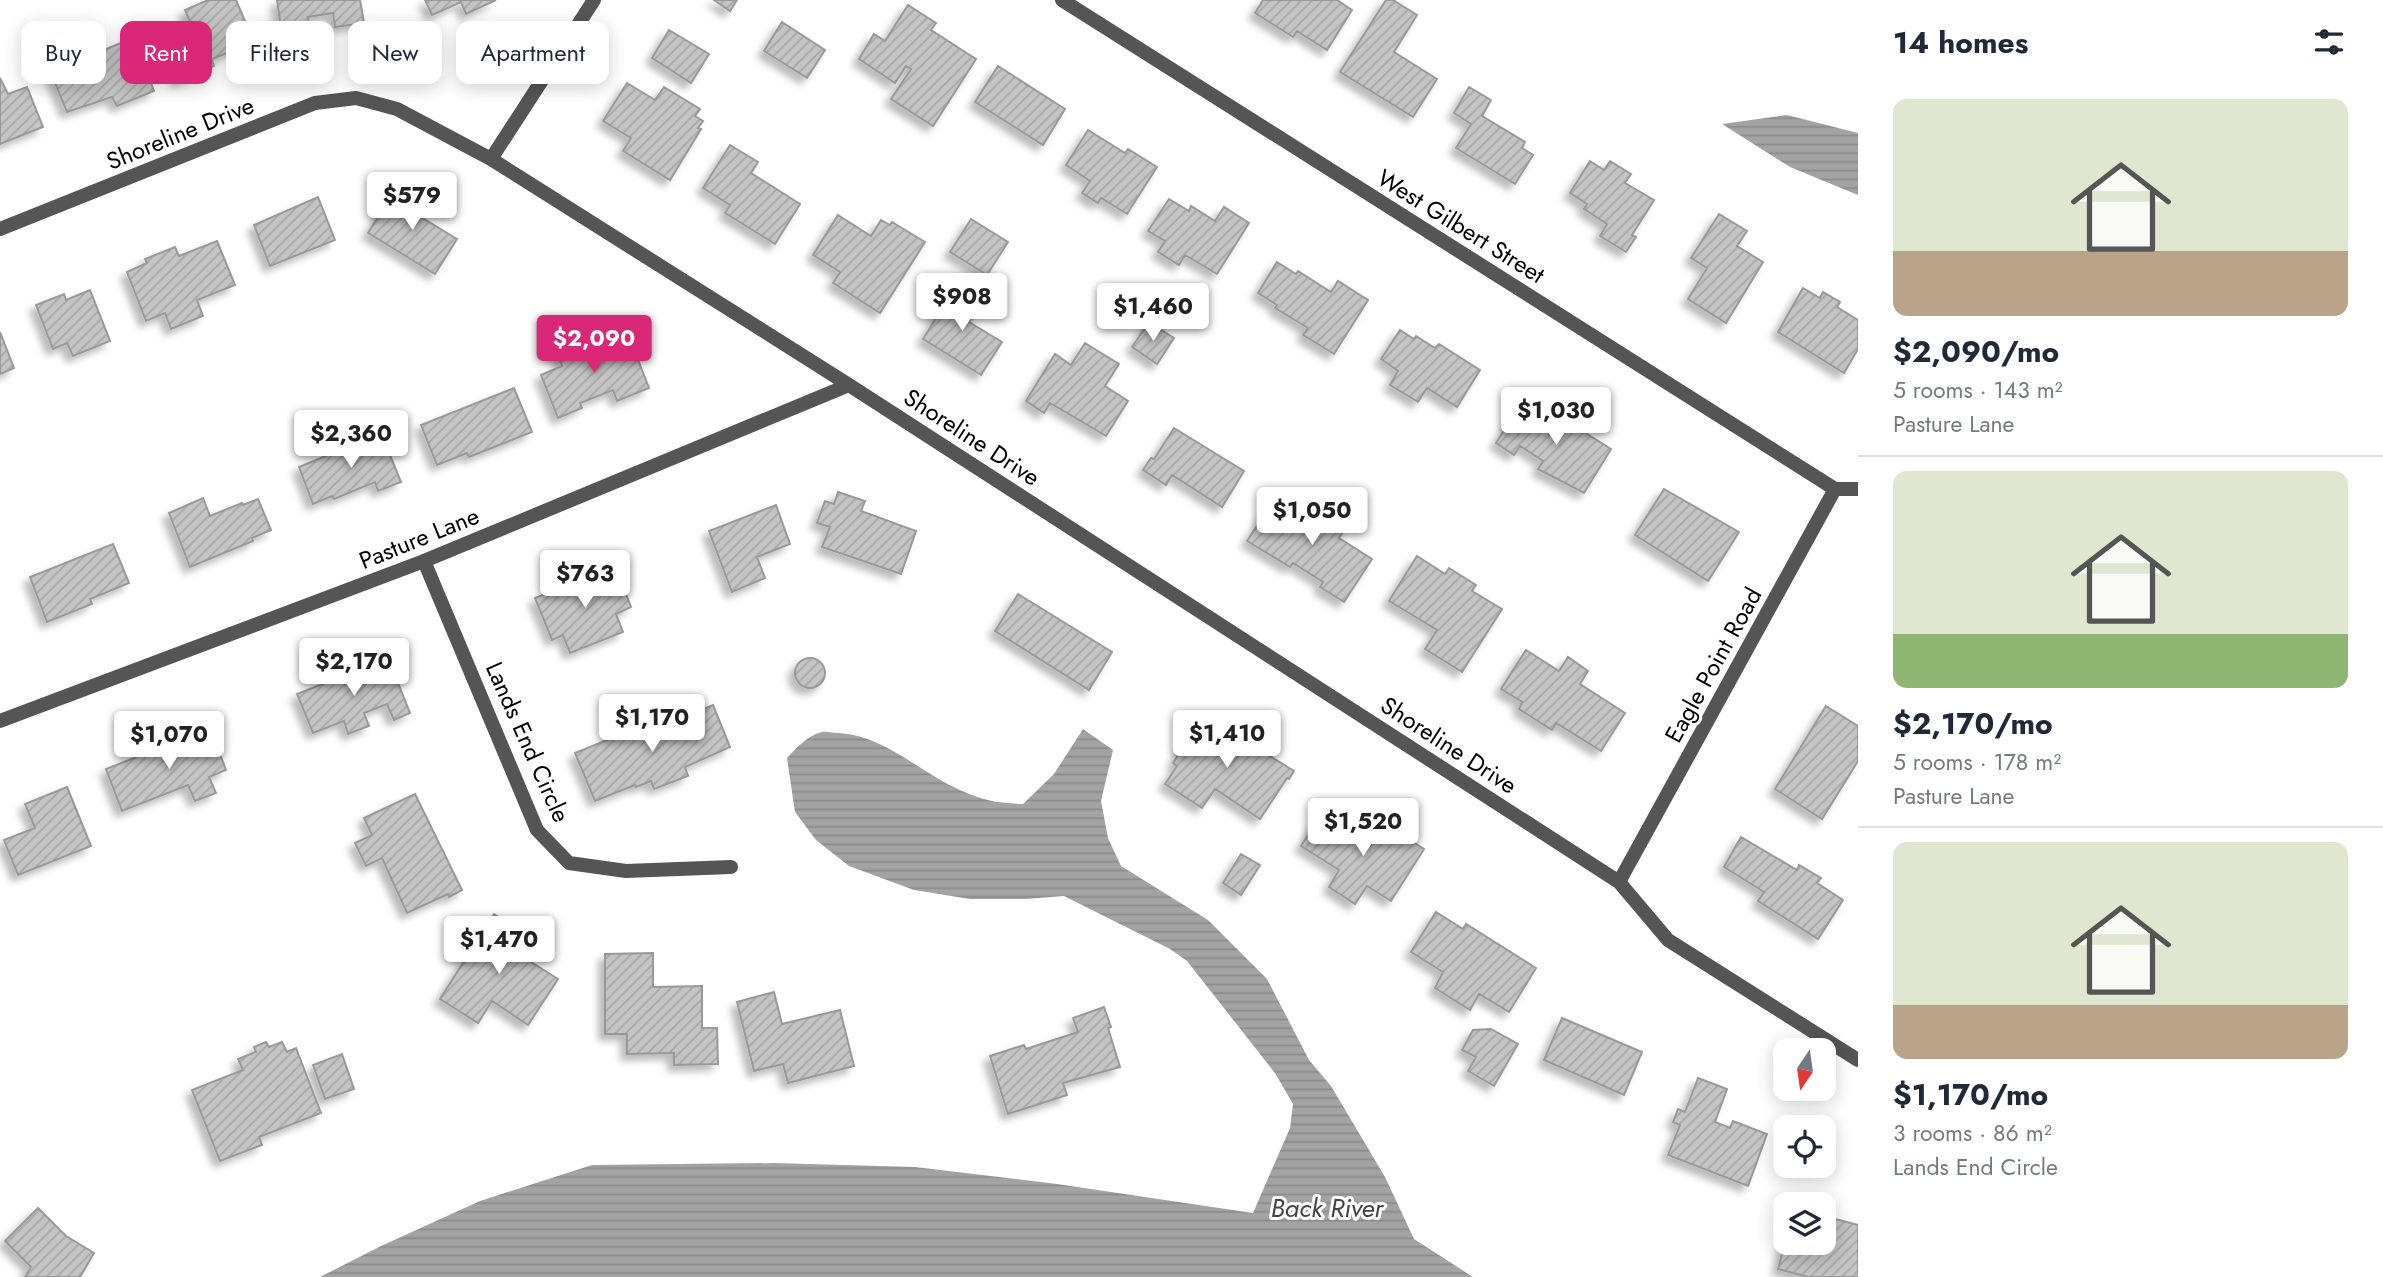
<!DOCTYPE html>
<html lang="en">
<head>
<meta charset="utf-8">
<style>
	body { margin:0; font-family:Jost,sans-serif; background:#f6f6f7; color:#1f2937; height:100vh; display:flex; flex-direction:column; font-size:26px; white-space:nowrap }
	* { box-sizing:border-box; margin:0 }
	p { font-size:23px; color:#747a83 }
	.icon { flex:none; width:38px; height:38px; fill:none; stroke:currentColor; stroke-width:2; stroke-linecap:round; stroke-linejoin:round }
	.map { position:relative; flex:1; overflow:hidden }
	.panel { display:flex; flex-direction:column; background:#fff; width:525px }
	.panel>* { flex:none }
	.guide { position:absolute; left:21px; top:21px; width:665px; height:63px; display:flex; gap:14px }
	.needle { width:46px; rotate:193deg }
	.tools { position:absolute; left:1773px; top:1038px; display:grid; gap:14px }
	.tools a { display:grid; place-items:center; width:63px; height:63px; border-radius:14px; background:#fff; box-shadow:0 4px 18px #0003; font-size:35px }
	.price { position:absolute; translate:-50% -60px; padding:0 16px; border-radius:7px; background:#fff; color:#222; font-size:23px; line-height:46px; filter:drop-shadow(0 2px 4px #0008) }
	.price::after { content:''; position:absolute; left:50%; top:42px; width:21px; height:16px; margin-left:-10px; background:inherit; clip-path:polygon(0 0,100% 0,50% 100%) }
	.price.current { background:#db2777; color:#fff }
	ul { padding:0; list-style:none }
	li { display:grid; align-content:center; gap:14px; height:371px; padding:0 35px }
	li+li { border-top:2px solid #e0e1e3 }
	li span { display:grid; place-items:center; height:217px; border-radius:14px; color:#555 }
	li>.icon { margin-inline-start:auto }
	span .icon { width:126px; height:126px; fill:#fffc; stroke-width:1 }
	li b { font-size:30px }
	h2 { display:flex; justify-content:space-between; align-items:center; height:84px; padding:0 35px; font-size:30px }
	.chip { padding:0 24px; border-radius:14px; background:#fff; box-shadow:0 4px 18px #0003; font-size:24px; line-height:63px }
	.chip.current { background:#db2777; color:#fff }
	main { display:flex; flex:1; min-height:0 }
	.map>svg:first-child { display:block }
	.water { fill:url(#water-rules) }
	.building { fill:url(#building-hatch); stroke:#999; stroke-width:2; filter:url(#shadow) }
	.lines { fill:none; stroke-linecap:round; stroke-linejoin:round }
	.street { stroke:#555; stroke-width:14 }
	.labels { text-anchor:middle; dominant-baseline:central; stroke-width:6; stroke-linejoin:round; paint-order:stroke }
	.street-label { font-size:24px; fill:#000; stroke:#fff }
	.water-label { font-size:26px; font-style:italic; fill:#444; stroke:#fff }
</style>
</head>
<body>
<main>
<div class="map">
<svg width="1858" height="1277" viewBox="0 0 1858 1277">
	<defs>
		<pattern id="water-rules" width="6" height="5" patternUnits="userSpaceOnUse" patternTransform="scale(1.75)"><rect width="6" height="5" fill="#a3a3a3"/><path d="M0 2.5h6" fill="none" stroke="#8b8b8b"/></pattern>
		<pattern id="building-hatch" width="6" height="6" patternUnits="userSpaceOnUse" patternTransform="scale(1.75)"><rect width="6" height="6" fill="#c4c4c4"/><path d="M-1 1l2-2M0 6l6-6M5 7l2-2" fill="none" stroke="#a7a7a7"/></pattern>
		<filter id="shadow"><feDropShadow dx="-6" dy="6" stdDeviation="3.5" flood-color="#0004"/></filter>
	</defs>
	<rect width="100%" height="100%" fill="#fff"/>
	<path class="water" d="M1787,115L1858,133V195L1790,167L1722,124Z
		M1083,729L1113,750L1101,801L1108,838L1121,866L1208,920L1267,979L1309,1060L1331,1086L1385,1177L1414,1239L1473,1277H320L381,1246L480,1201L592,1165L774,1163L915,1167L1057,1184L1253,1213L1290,1128L1293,1104L1275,1073L1187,961L1170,949L1064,896L1026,899H970L914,890L849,866L816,840L795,812L787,758C796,748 808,735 822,732C826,731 834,733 838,733C884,735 919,772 960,790C984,801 997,803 1023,804L1054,774Z"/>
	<path class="building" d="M208,0H236L254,42L212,59L214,66L179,81L159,35L190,22L185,10Z
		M277,0H360L364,23L335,27L333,13L308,17L310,31L282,35Z
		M425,0H496L466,14L461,2L432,15Z
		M714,0H737L730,11Z
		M1263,0H1337L1352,10L1327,50L1297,31L1293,37L1255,13Z
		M1386,0H1393L1417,15L1394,52L1437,79L1413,117L1340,72Z
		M908,5L936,23L931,30L976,59L933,126L891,99L911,69L906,66L895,83L859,59L874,34L885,41Z
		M782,22L825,50L807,78L764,51Z
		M669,30L709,54L691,83L652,58Z
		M93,37L99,52L133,38L154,91L117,106L112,97L67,112L50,71L60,68L54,53Z
		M998,66L1065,109L1043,145L975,102Z
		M0,78L8,94L27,87L43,127L0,144Z
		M627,83L655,100L664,87L700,109L695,116L703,121L698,128L701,129L670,180L623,151L631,138L603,121Z
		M1469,87L1491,100L1482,116L1525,142L1522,148L1533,155L1515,184L1456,148L1471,124L1454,113Z
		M1088,130L1125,153L1128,149L1157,167L1127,214L1101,198L1098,203L1082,193L1090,181L1066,165Z
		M730,145L758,162L751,173L800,204L775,244L725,213L730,205L703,188Z
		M1590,161L1604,170L1610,161L1631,174L1625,183L1654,200L1632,235L1636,237L1626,252L1600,236L1607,224L1584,209L1587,204L1570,193Z
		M397,186L424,203L416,214L457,239L435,274L368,233Z
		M318,197L335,240L270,266L254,225Z
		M1169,199L1189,211L1191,206L1215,221L1224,207L1249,223L1217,274L1185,255L1179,265L1158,252L1165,241L1148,231Z
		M1719,214L1747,231L1737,246L1763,262L1726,323L1688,299L1707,268L1691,258Z
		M838,215L871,236L881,220L890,225L892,222L925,242L880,313L833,283L840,272L813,255Z
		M971,219L1008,242L987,275L950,252Z
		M217,241L235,285L197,300L203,316L171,329L165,313L146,321L127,272L147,263L145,259L175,247L179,256Z
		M1277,262L1296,274L1298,271L1331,292L1338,281L1368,300L1334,354L1303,335L1308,328L1275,308L1277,305L1258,293Z
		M955,287L980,303L969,322L1002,342L981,375L923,339Z
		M1803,288L1820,298L1823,292L1840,302L1837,307L1858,320V349L1844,373L1778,332Z
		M90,290L110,341L73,356L67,343L53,349L36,305L64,294L66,300Z
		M1149,322L1174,338L1157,364L1132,347Z
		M1400,330L1414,339L1416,336L1435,348L1439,344L1480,370L1457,407L1427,388L1418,402L1390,385L1398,371L1381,359Z
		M0,332L14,368L0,374Z
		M628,334L649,388L617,401L613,390L580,403L582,408L558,418L541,375L562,366L556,351L575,344L578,353Z
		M1085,343L1119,364L1105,386L1128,401L1106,436L1050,403L1044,413L1026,401L1055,354L1071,365Z
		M514,388L532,432L469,457L467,453L437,465L421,425Z
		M1543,406L1611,449L1584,493L1538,469L1543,461L1520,446L1514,455L1496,443L1517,410L1534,420Z
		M1174,428L1244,471L1222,507L1172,475L1166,485L1143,470L1151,458L1154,459Z
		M381,433L401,482L378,491L375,482L334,499L332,496L313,504L299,467Z
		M1664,489L1739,532L1708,581L1635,535Z
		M838,492L865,501L861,511L916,531L901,574L822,547L830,527L817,523L825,501L834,504Z
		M203,498L210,516L242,503L243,505L258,499L271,530L252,538L253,541L190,567L169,513Z
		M1275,498L1311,520L1320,506L1348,524L1339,538L1372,559L1344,602L1320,587L1323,582L1293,563L1290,567L1247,541Z
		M776,505L790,544L757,557L765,578L732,592L709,531Z
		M113,544L129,583L90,599L92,604L47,622L30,577Z
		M1417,556L1445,574L1449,568L1476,585L1472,591L1502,609L1462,672L1425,649L1437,630L1389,601Z
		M615,566L631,607L616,614L623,632L570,653L563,635L552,640L535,598Z
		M1018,594L1112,652L1089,690L995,631Z
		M1526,650L1559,671L1568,657L1588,671L1580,684L1625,713L1601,751L1556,723L1552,730L1519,709L1522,702L1501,689Z
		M388,658L410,713L394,720L387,704L364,713L369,726L348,734L344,721L313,733L297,694Z
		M795 673a15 15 0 1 1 30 0a15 15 0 1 1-30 0Z
		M713,705L730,747L685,767L688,776L654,789L651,781L636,787L635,785L595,801L575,753L639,727L642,734Z
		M1826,706L1858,726V761L1822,819L1775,789Z
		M1204,715L1294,771L1289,779L1287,778L1260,819L1215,789L1202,808L1165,784L1177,766L1173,763Z
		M210,728L226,770L209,777L216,793L195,801L188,785L122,811L106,769Z
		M67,787L91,846L18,875L4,840L35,828L25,804Z
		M415,794L462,890L449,897L448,894L407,913L382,858L366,866L355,843L372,835L364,818Z
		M1322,813L1370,844L1383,823L1424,849L1391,901L1367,886L1355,904L1329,887L1339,870L1301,846Z
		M1741,837L1797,870L1799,865L1821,878L1817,883L1843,900L1818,939L1758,901L1764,892L1724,867Z
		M1241,854L1260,865L1241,895L1223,883Z
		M1436,912L1463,929L1466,924L1536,968L1509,1012L1479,994L1470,1010L1435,988L1443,972L1411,952Z
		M494,914L531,937L520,955L558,979L528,1025L492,1001L478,1023L440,999Z
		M653,953V987L702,986V1028H717L718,1064L674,1065V1053L627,1054V1034H605V954Z
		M774,992L782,1024L840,1010L854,1066L788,1083L783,1064L754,1071L737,1002Z
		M1104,1007L1111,1027L1108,1028L1120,1067L1063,1083L1067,1095L1008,1114L990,1056L1024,1045L1026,1049L1078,1032L1073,1018Z
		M1562,1018L1642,1052L1624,1095L1544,1060Z
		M1491,1029L1518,1044L1494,1086L1468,1071L1476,1057L1462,1050L1473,1030Z
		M266,1042L269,1047L282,1042L287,1052L296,1048L321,1113L259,1137L262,1145L220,1161L192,1090L243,1070L238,1059L256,1052L254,1047Z
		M342,1054L354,1089L325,1099L313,1065Z
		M1698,1078L1727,1089L1715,1122L1730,1128L1733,1121L1767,1134L1748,1186L1668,1155L1680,1125L1673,1122L1678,1109L1685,1112Z
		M38,1208L66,1236L94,1253L80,1277H25L31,1267L5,1241Z
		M1824,1216L1858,1225V1277H1808L1778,1269L1785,1242H1824Z"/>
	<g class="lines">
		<path class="street" d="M1062,0L1835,489
			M491,159L594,0
			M0,229L315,103L356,98L397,109L491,159L849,385L1619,882L1668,940L1858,1060
			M1835,489H1858
			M424,561L537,830L569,863L626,871L731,867
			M0,721L424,561L849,385
			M1619,882L1835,489"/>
	</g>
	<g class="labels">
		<g class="street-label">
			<text transform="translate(180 133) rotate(-22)">Shoreline Drive</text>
			<text transform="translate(1461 226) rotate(32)">West Gilbert Street</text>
			<text transform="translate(972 437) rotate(33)">Shoreline Drive</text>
			<text transform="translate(419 538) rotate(-22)">Pasture Lane</text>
			<text transform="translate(1713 665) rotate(-61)">Eagle Point Road</text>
			<text transform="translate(528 742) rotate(66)">Lands End Circle</text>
			<text transform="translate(1449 745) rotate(33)">Shoreline Drive</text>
		</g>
		<g class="water-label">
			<text x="1327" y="1208">Back River</text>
		</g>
	</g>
</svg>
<div class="tools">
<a><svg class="needle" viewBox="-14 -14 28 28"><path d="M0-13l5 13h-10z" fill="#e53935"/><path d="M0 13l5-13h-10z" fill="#747a83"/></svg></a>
<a><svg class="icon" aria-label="locate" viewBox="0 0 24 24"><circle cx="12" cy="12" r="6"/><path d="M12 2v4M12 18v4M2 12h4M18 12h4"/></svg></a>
<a><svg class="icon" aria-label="layers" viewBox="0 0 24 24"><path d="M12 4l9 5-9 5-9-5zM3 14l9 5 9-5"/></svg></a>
</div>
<b class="price" style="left:412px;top:232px">$579</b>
<b class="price" style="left:962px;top:333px">$908</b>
<b class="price" style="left:1153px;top:343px">$1,460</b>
<b class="price current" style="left:594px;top:375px">$2,090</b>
<b class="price" style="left:1556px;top:447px">$1,030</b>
<b class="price" style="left:351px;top:470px">$2,360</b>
<b class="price" style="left:1312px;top:547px">$1,050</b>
<b class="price" style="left:585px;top:610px">$763</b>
<b class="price" style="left:354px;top:698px">$2,170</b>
<b class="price" style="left:652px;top:754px">$1,170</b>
<b class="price" style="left:1227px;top:770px">$1,410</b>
<b class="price" style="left:169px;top:771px">$1,070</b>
<b class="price" style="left:1363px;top:858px">$1,520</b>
<b class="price" style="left:499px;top:976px">$1,470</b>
<div class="guide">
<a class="chip">Buy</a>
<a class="chip current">Rent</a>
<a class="chip">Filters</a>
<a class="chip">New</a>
<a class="chip">Apartment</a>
</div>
</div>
<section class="panel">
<h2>14 homes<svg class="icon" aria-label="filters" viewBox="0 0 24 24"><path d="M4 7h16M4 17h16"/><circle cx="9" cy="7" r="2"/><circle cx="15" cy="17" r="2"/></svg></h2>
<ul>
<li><span style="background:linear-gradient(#dfe7d0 70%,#b9a48a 0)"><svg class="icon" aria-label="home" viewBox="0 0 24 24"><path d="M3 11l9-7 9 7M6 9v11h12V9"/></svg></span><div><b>$2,090/mo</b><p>5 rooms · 143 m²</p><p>Pasture Lane</p></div></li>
<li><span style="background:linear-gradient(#dfe7d0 75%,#8fb573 0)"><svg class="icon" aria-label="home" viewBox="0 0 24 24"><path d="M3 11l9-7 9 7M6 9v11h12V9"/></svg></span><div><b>$2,170/mo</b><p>5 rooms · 178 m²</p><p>Pasture Lane</p></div></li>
<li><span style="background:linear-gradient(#dfe7d0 75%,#b9a48a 0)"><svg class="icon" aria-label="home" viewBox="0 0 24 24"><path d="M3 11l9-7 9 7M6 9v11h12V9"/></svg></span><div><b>$1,170/mo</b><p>3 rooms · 86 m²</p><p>Lands End Circle</p></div></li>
</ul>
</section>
</main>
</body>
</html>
